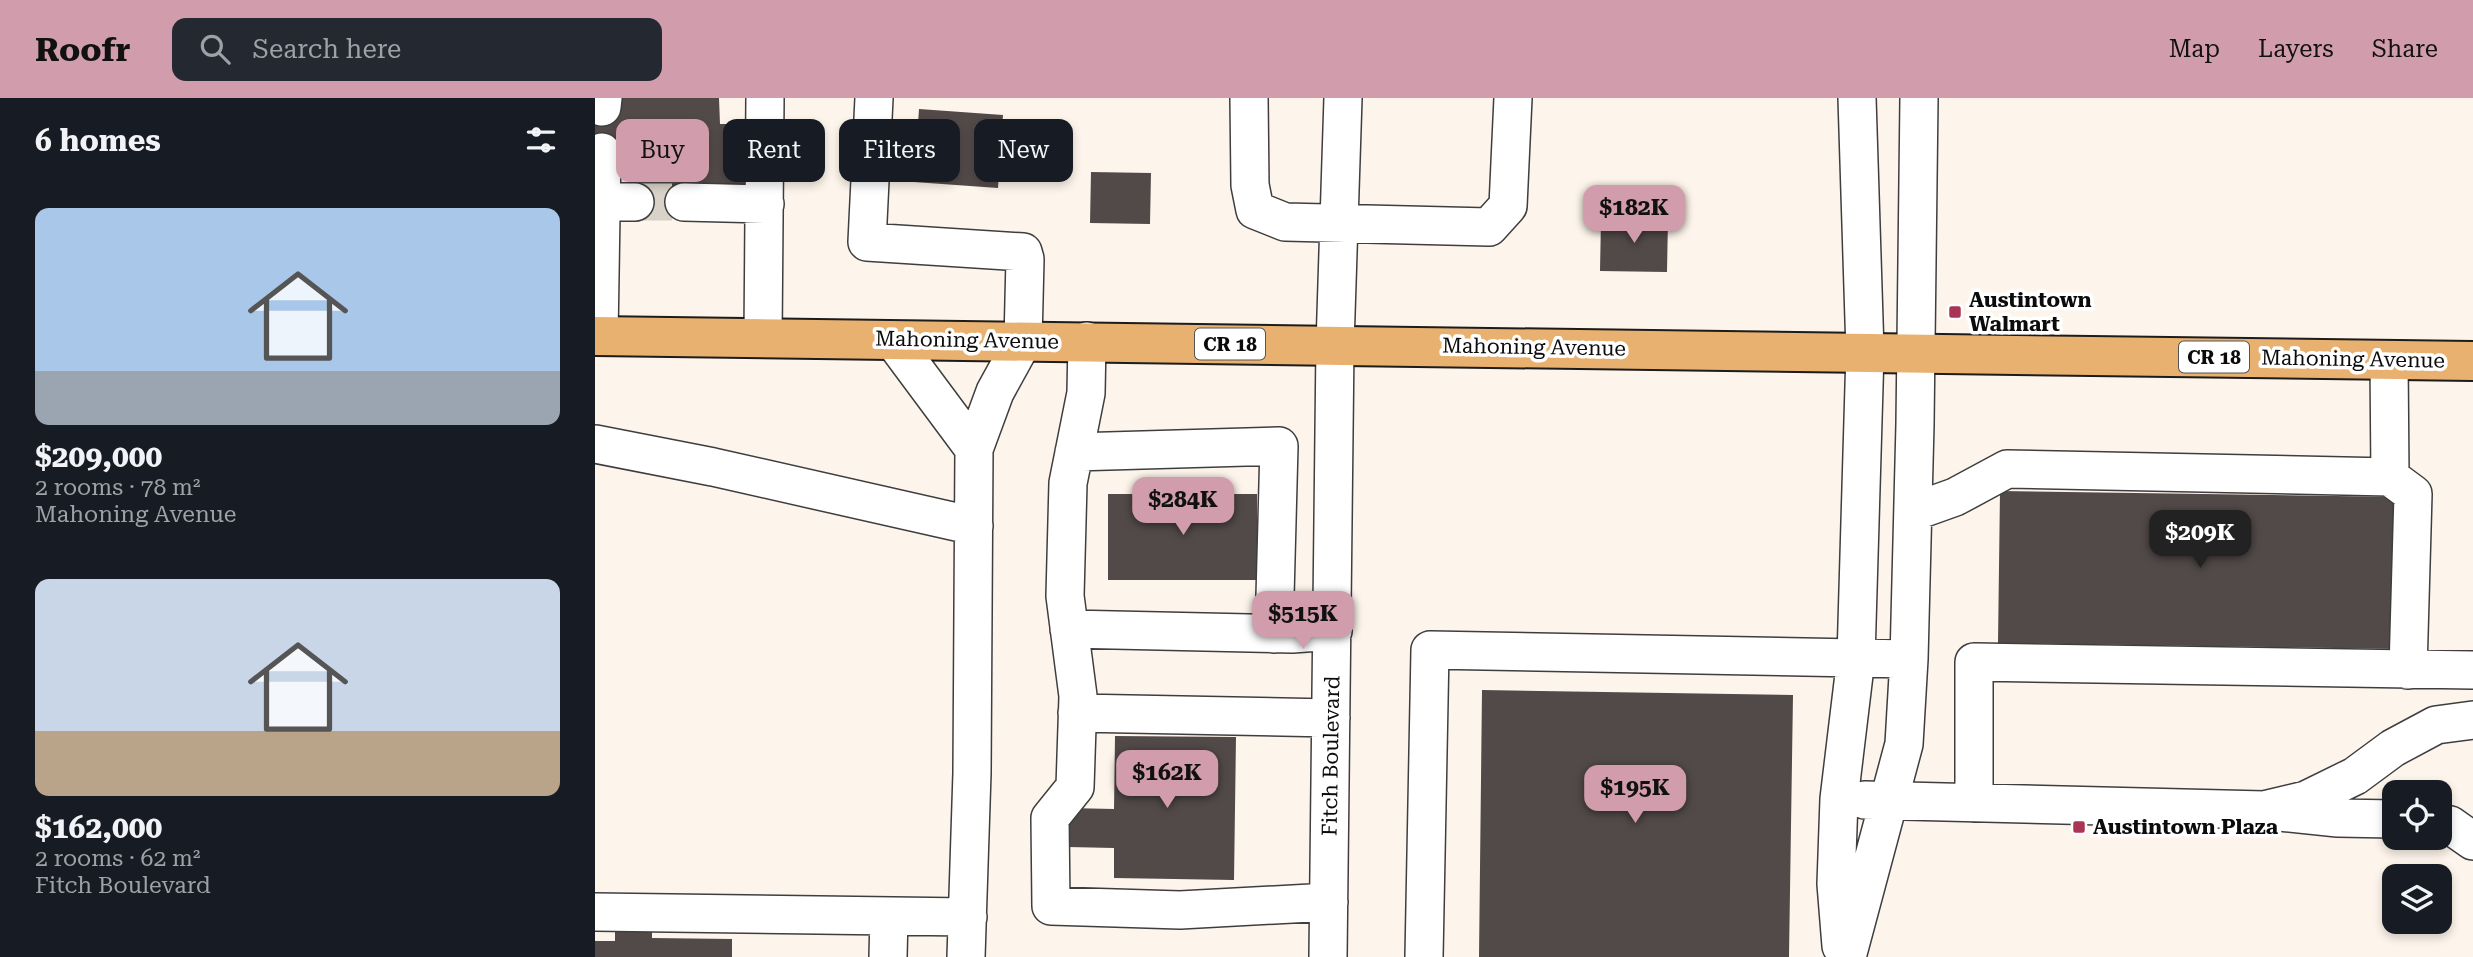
<!DOCTYPE html>
<html lang="en">
<head>
<meta charset="utf-8">
<style>
	body { margin:0; font-family:"Roboto Serif",serif; background:#242831; color:#f1f3f6; height:100vh; display:flex; flex-direction:column; font-size:26px; white-space:nowrap }
	* { box-sizing:border-box; margin:0 }
	p { font-size:23px; color:#9ea1a6 }
	.icon { flex:none; width:38px; height:38px; fill:none; stroke:currentColor; stroke-width:2; stroke-linecap:round; stroke-linejoin:round }
	.map { position:relative; flex:1; overflow:hidden }
	.panel { display:flex; flex-direction:column; background:#171b24; width:595px }
	.panel>* { flex:none }
	.top-card { position:absolute; left:21px; top:21px; width:665px; height:63px; display:flex; gap:14px }
	.fabs { position:absolute; left:1787px; top:682px; display:grid; gap:14px }
	.fabs a { display:grid; place-items:center; width:70px; height:70px; border-radius:14px; background:#171b24; box-shadow:0 4px 10px #0003; font-size:35px }
	.price { position:absolute; translate:-50% -60px; padding:0 16px; border-radius:14px; background:#d19dad; color:#111; font-size:23px; line-height:46px; filter:drop-shadow(0 2px 4px #0008) }
	.price::after { content:''; position:absolute; left:50%; top:42px; width:21px; height:16px; margin-left:-10px; background:inherit; clip-path:polygon(0 0,100% 0,50% 100%) }
	.price.on { background:#222; color:#fff }
	ul { padding:0; list-style:none }
	li { display:grid; align-content:center; gap:14px; height:371px; padding:0 35px }
	li span { display:grid; place-items:center; height:217px; border-radius:14px; color:#555 }
	li>.icon { margin-inline-start:auto }
	span .icon { width:126px; height:126px; fill:#fffc; stroke-width:1 }
	li b { font-size:30px }
	h2 { display:flex; justify-content:space-between; align-items:center; height:84px; padding:0 35px; font-size:30px }
	.pill { padding:0 24px; border-radius:14px; background:#171b24; box-shadow:0 4px 10px #0003; font-size:24px; line-height:63px }
	.pill.on { background:#d19dad; color:#111 }
	header { display:flex; align-items:center; gap:42px; box-sizing:border-box; height:98px; padding:0 35px; background:#d19dad; color:#111 }
	header strong { font-size:33px }
	nav { display:flex; gap:38px; margin-inline-start:auto; font-size:24px }
	.search { width:490px; height:63px; background:#242831; display:flex; align-items:center; gap:18px; box-sizing:border-box; padding:0 24px; border-radius:14px; color:#9ea1a6; font-size:26px }
	main { display:flex; flex:1; min-height:0 }
	.map>svg:first-child { display:block }
	.building { fill:#524a49 }
	.lines { fill:none; stroke-linecap:round; stroke-linejoin:round }
	.minor-tunnel { stroke:#d9d2c9; stroke-width:37; stroke-dasharray:37 18; stroke-linecap:butt }
	.minor-casing { stroke:#3e3e3e; stroke-width:40 }
	.major-casing { stroke:#1c1c1c; stroke-width:42 }
	.minor { stroke:#fff; stroke-width:37 }
	.major { stroke:#e8b170; stroke-width:38 }
	.poi-dot { fill:#aa3454; stroke:#fff; stroke-width:2.5 }
	.labels { text-anchor:middle; dominant-baseline:central; stroke-width:7; stroke-linejoin:round; paint-order:stroke }
	.shield { fill:#fff; stroke:#545454; stroke-width:2 }
	.shield-label { font-size:19px; font-weight:bold; fill:#0b0b0b }
	.poi-label { font-size:21px; font-weight:bold; fill:#0b0b0b; stroke:#fff; text-anchor:start }
	.street-label { font-size:21px; fill:#0b0b0b; stroke:#fff }
</style>
</head>
<body>
<header>
<strong>Roofr</strong>
<div class="search"><svg class="icon" aria-label="search" viewBox="0 0 24 24"><circle cx="10" cy="10" r="6"/><path d="M15 15l6 6"/></svg>Search here</div>
<nav><a>Map</a><a>Layers</a><a>Share</a></nav>
</header>
<main>
<section class="panel">
<h2>6 homes<svg class="icon" aria-label="filters" viewBox="0 0 24 24"><path d="M4 7h16M4 17h16"/><circle cx="9" cy="7" r="2"/><circle cx="15" cy="17" r="2"/></svg></h2>
<ul>
<li><span style="background:linear-gradient(#a9c7e8 75%,#9aa5b1 0)"><svg class="icon" aria-label="home" viewBox="0 0 24 24"><path d="M3 11l9-7 9 7M6 9v11h12V9"/></svg></span><div><b>$209,000</b><p>2 rooms · 78 m²</p><p>Mahoning Avenue</p></div></li>
<li><span style="background:linear-gradient(#c9d6e8 70%,#b9a48a 0)"><svg class="icon" aria-label="home" viewBox="0 0 24 24"><path d="M3 11l9-7 9 7M6 9v11h12V9"/></svg></span><div><b>$162,000</b><p>2 rooms · 62 m²</p><p>Fitch Boulevard</p></div></li>
</ul>
</section>
<div class="map">
<svg width="1878" height="859" viewBox="0 0 1878 859">
	<rect width="100%" height="100%" fill="#fdf5eb"/>
	<path class="building" d="M16,0H124L125,26H158L157,92L89,120L40,119V78L14,77L0,54V9Z
		M324,11L408,17L403,90L319,84Z
		M496,74L556,75L555,126L495,125Z
		M1006,120L1073,121L1072,174L1005,173Z
		M1405,393L1807,399L1805,551L1403,545Z
		M513,396H662V482H513Z
		M887,592L1198,597L1194,859H884Z
		M520,638L641,639L639,782L519,780V750L473,749V710L519,711Z
		M20,833L57,834V840L137,841V859H0V843H20Z"/>
	<g class="lines">
		<path class="minor-tunnel" d="M40,104H89"/>
		<g class="minor-casing">
			<path id="minor" d="M279,0L272,144L428,154L430,161L428,243L400,294L379,351L377,675L371,859
				M654,0L655,87L660,112L690,124L894,129L913,108L918,0
				M7,9L8,0
				M7,104H40
				M89,104L170,106
				M4,238L7,54
				M168,240L170,0
				M298,242L379,351
				M492,243L491,295L473,385L470,498L483,598L480,689L455,720L456,808L585,812L734,804
				M0,346L118,369L379,428
				M479,354L684,348L679,536
				M1795,379L1818,396L1813,572
				M1318,414L1360,399L1412,371L1795,379L1794,262
				M474,531L697,536L738,533
				M482,615L736,620
				M1270,702L1669,712L1711,702L1760,678L1798,650L1841,627L1878,622
				M1379,705V564L1878,572
				M1684,714L1743,720L1799,721
				M1844,725L1855,727L1878,743
				M0,814L373,819
				M1246,848L1241,786L1244,701L1261,560L1270,254L1262,0
				M293,859L294,818
				M733,859L740,247L748,0
				M829,859L835,552L1314,561
				M1252,859L1309,646L1314,561L1320,326L1324,0"/>
		</g>
		<g class="major-casing">
			<path id="major" d="M0,238L1878,263"/>
		</g>
		<use href="#minor" class="minor"/>
		<use href="#major" class="major"/>
	</g>
	<g class="poi-dot">
		<rect x="1353" y="207" width="14" height="14" rx="3.5"/>
		<rect x="1477" y="722" width="14" height="14" rx="3.5"/>
	</g>
	<g class="labels">
		<g class="shield">
			<rect x="600" y="230.5" width="70" height="31" rx="5"/>
			<rect x="1584" y="243.5" width="70" height="31" rx="5"/>
		</g>
		<g class="shield-label">
			<text x="635" y="246">CR 18</text>
			<text x="1619" y="259">CR 18</text>
		</g>
		<g class="poi-label">
			<text x="1374" y="202">Austintown<tspan x="1374" dy="24">Walmart</tspan></text>
			<text x="1498" y="729">Austintown Plaza</text>
		</g>
		<g class="street-label">
			<text transform="translate(372 242) rotate(1)">Mahoning Avenue</text>
			<text transform="translate(939 249) rotate(1)">Mahoning Avenue</text>
			<text transform="translate(1758 261) rotate(1)">Mahoning Avenue</text>
			<text transform="translate(736 658) rotate(-89)">Fitch Boulevard</text>
		</g>
	</g>
</svg>
<div class="fabs">
<a><svg class="icon" aria-label="locate" viewBox="0 0 24 24"><circle cx="12" cy="12" r="6"/><path d="M12 2v4M12 18v4M2 12h4M18 12h4"/></svg></a>
<a><svg class="icon" aria-label="layers" viewBox="0 0 24 24"><path d="M12 4l9 5-9 5-9-5zM3 14l9 5 9-5"/></svg></a>
</div>
<b class="price" style="left:1039px;top:147px">$182K</b>
<b class="price" style="left:588px;top:439px">$284K</b>
<b class="price on" style="left:1605px;top:472px">$209K</b>
<b class="price" style="left:708px;top:553px">$515K</b>
<b class="price" style="left:572px;top:712px">$162K</b>
<b class="price" style="left:1040px;top:727px">$195K</b>
<div class="top-card">
<a class="pill on">Buy</a>
<a class="pill">Rent</a>
<a class="pill">Filters</a>
<a class="pill">New</a>
</div>
</div>
</main>
</body>
</html>
